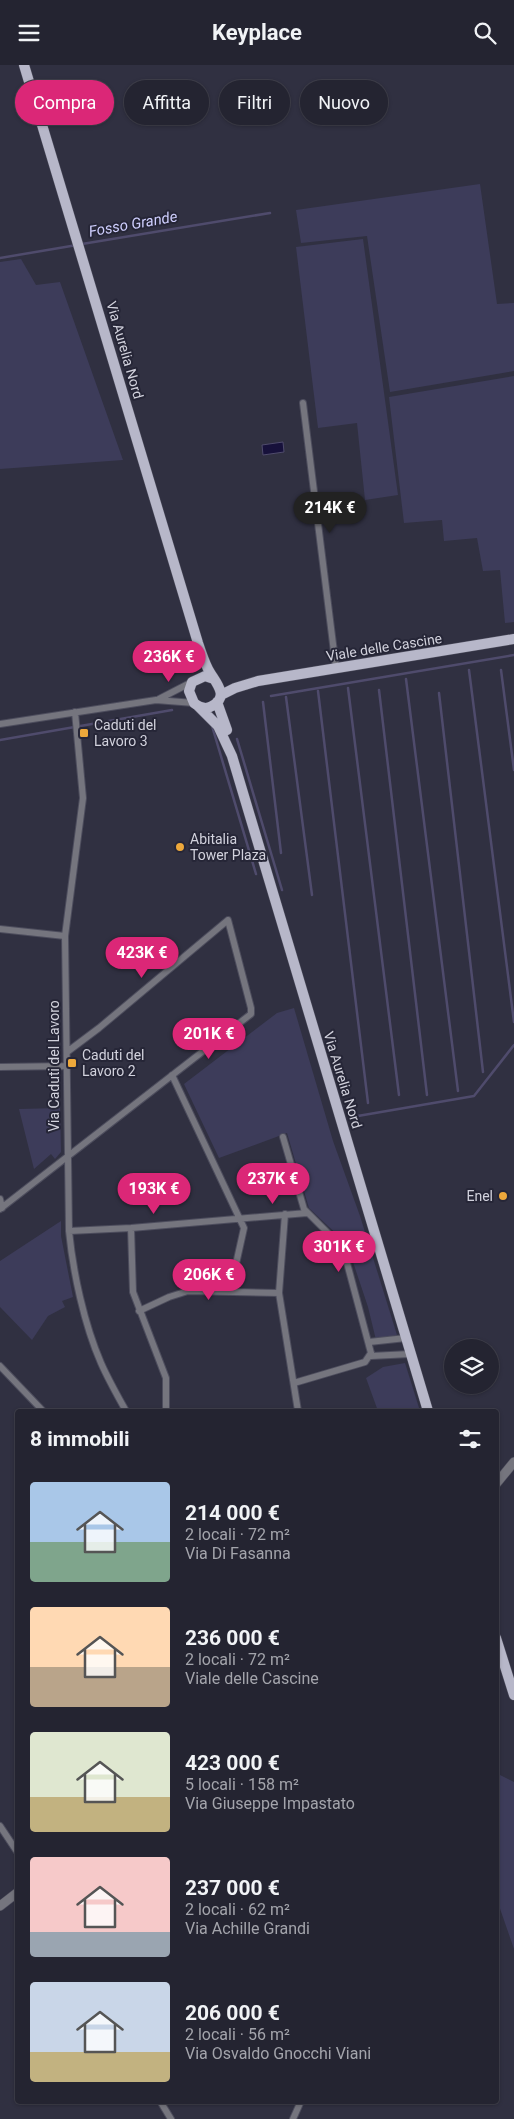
<!DOCTYPE html>
<html lang="it">
<head>
<meta charset="utf-8">
<style>
	body { margin:0; font-family:Roboto,sans-serif; background:#2c2c39; color:#f1f3f6; height:100vh; display:flex; flex-direction:column; font-size:19px; white-space:nowrap }
	* { box-sizing:border-box; margin:0 }
	p { font-size:16px; color:#a3a4ab }
	.icon { flex:none; width:28px; height:28px; fill:none; stroke:currentColor; stroke-width:2; stroke-linecap:round; stroke-linejoin:round }
	.map { position:relative; flex:1; overflow:hidden }
	.drawer { position:absolute; left:15px; top:1344px; width:484px; height:695px; display:flex; flex-direction:column; background:#242431; border-radius:5px; box-shadow:0 1px 4px #0004,0 0 0 1px #41414d }
	.drawer>* { flex:none }
	.guide { position:absolute; left:15px; top:15px; width:485px; height:45px; display:flex; gap:10px }
	.tools { position:absolute; left:444px; top:1274px; display:grid; gap:10px }
	.tools a { display:grid; place-items:center; width:55px; height:55px; border-radius:50%; background:#242431; box-shadow:0 1px 4px #0004,0 0 0 1px #41414d; font-size:25px }
	.price { position:absolute; translate:-50% -42px; padding:0 11px; border-radius:18px; background:#db2777; color:#fff; font-size:16px; line-height:32px; filter:drop-shadow(0 1px 2px #0008) }
	.price::after { content:''; position:absolute; left:50%; top:30px; width:15px; height:11px; margin-left:-8px; background:inherit; clip-path:polygon(0 0,100% 0,50% 100%) }
	.price.active { background:#222; color:#fff }
	ul { padding:0; list-style:none }
	li { display:flex; align-items:center; gap:15px; height:125px; padding:0 15px }
	li span { display:grid; place-items:center; flex:none; width:140px; height:100px; border-radius:5px; color:#555 }
	li>.icon { margin-inline-start:auto }
	span .icon { width:60px; height:60px; fill:#fffc; stroke-width:1 }
	li b { font-size:21px }
	h2 { display:flex; justify-content:space-between; align-items:center; height:60px; padding:0 15px; font-size:21px }
	.chip { padding:0 18px; border-radius:22px; background:#242431; box-shadow:0 1px 4px #0004,0 0 0 1px #41414d; font-size:18px; line-height:45px }
	.chip.active { background:#db2777; color:#fff }
	header { display:flex; justify-content:space-between; align-items:center; height:65px; padding:0 15px; background:#242431; font-size:22px; font-weight:700 }
	.map>svg:first-child { display:block }
	.green { fill:#3d3c5a }
	.water { fill:#17113b; stroke:#4f4b6c }
	.lines { fill:none; stroke-linecap:round; stroke-linejoin:round }
	.stream { stroke:#4f4b6c; stroke-width:2.5 }
	.minor-casing { stroke:#4d4d5d; stroke-width:8 }
	.tertiary-casing { stroke:#4d4d5d; stroke-width:10 }
	.primary-casing { stroke:#4d4d5d; stroke-width:11 }
	.minor { stroke:#75757e; stroke-width:6 }
	.tertiary { stroke:#75757e; stroke-width:9 }
	.primary { stroke:#b7b7c9; stroke-width:10 }
	.poi-dot { fill:#eda83b; stroke:#262637; stroke-width:2 }
	.labels { text-anchor:middle; dominant-baseline:central; stroke-width:4; stroke-linejoin:round; paint-order:stroke }
	.street-label { font-size:14px; fill:#d2d2dd; stroke:#262637 }
	.poi-label { font-size:14px; fill:#d2d2dd; stroke:#262637; text-anchor:start }
	.water-label { font-size:15px; font-style:italic; fill:#cfcffe; stroke:#262637 }
</style>
</head>
<body>
<header><svg class="icon" aria-label="menu" viewBox="0 0 24 24"><path d="M4 6h16M4 12h16M4 18h16"/></svg>Keyplace<svg class="icon" aria-label="search" viewBox="0 0 24 24"><circle cx="10" cy="10" r="6"/><path d="M15 15l6 6"/></svg></header>
<div class="map">
<svg width="514" height="2054" viewBox="0 0 514 2054">
	<rect width="100%" height="100%" fill="#303041"/>
	<path class="green" d="M480,119L497,239L514,238V306L390,327L367,171L301,178L296,145Z
		M363,174L398,430L365,435L357,358L318,363L296,182Z
		M21,194L36,220L60,217L123,395L0,404V197Z
		M514,311V557L505,558L500,505L483,506L477,473L444,476L442,455L404,458L389,332Z
		M294,943L333,1076L360,1151L397,1270L376,1275L368,1242L347,1179L309,1143L287,1068L219,1093L184,1019L277,948Z
		M60,1043L61,1087L55,1094L51,1089L34,1104L19,1044Z
		M61,1156V1171L73,1232L62,1236L65,1242L48,1251L32,1275L0,1242V1196Z
		M405,1298L420,1346H378L366,1313L383,1302Z
		M496,1708L514,1717V1884L496,1832Z"/>
	<path class="water" d="M283,377L284,387L263,390L262,380Z"/>
	<g class="lines">
		<path class="stream" d="M82,179L270,148
			M0,193L77,180
			M469,605L514,957
			M501,605L514,705
			M406,614L458,1026
			M348,623L399,1030
			M379,625L427,1030
			M318,626L368,1038
			M439,628L483,1007
			M271,631L514,590
			M286,632L312,830
			M263,637L281,788
			M212,661L256,809
			M237,674L282,825
			M0,675L172,645
			M352,1052L474,1031L514,980"/>
		<g class="minor-casing">
			<path id="minor" d="M303,338L336,603
				M159,634L190,618
				M75,647L83,733L65,871L69,1166C73,1207 84,1259 101,1298C108,1314 117,1330 126,1346
				M0,659L156,635L194,638
				M0,864L65,871
				M0,1002L67,1001
				M172,1010L244,1163L230,1226
				M283,1072L304,1144L343,1183L371,1288L365,1297L294,1318
				M0,1134L2,1143
				M0,1144L251,949V943L228,855L99,963L67,987
				M285,1149L279,1228L298,1346
				M131,1163L133,1227L166,1313V1346
				M69,1166L131,1163L307,1148
				M139,1246L169,1232L188,1226L279,1228
				M369,1277L406,1273
				M371,1291L410,1289
				M0,1301L43,1346
				M0,1761L18,1788
				M160,2036L171,2054
				M293,2054L301,2036"/>
		</g>
		<g class="tertiary-casing">
			<path id="tertiary" d="M496,1419L514,1397
				M0,1841L18,1827"/>
		</g>
		<g class="primary-casing">
			<path id="primary" d="M24,0L198,578C201,587 204,596 208,604C214,616 231,631 212,641C206,645 199,642 194,638L189,626L192,617L205,611L214,614
				M221,630L235,623L258,616L514,574
				M217,637L227,665
				M198,641L218,661L232,691L428,1346
				M496,1573L514,1630"/>
		</g>
		<use href="#minor" class="minor"/>
		<use href="#tertiary" class="tertiary"/>
		<use href="#primary" class="primary"/>
	</g>
	<g class="poi-dot">
		<rect x="79" y="663" width="10" height="10" rx="2.5"/>
		<circle cx="180" cy="782" r="5"/>
		<rect x="67" y="993" width="10" height="10" rx="2.5"/>
		<circle cx="503" cy="1131" r="5"/>
	</g>
	<g class="labels">
		<g class="street-label">
			<text transform="translate(125 285) rotate(74)">Via Aurelia Nord</text>
			<text transform="translate(384 582) rotate(-9)">Viale delle Cascine</text>
			<text transform="translate(54 1001) rotate(-90)">Via Caduti del Lavoro</text>
			<text transform="translate(343 1015) rotate(73)">Via Aurelia Nord</text>
		</g>
		<g class="poi-label">
			<text x="94" y="660">Caduti del<tspan x="94" dy="16">Lavoro 3</tspan></text>
			<text x="190" y="774">Abitalia<tspan x="190" dy="16">Tower Plaza</tspan></text>
			<text x="82" y="990">Caduti del<tspan x="82" dy="16">Lavoro 2</tspan></text>
			<text x="493" y="1131" text-anchor="end">Enel</text>
		</g>
		<g class="water-label">
			<text transform="translate(133 159) rotate(-10)">Fosso Grande</text>
		</g>
	</g>
</svg>
<div class="tools">
<a><svg class="icon" aria-label="layers" viewBox="0 0 24 24"><path d="M12 4l9 5-9 5-9-5zM3 14l9 5 9-5"/></svg></a>
</div>
<b class="price active" style="left:330px;top:469px">214K €</b>
<b class="price" style="left:169px;top:618px">236K €</b>
<b class="price" style="left:142px;top:914px">423K €</b>
<b class="price" style="left:209px;top:995px">201K €</b>
<b class="price" style="left:273px;top:1140px">237K €</b>
<b class="price" style="left:154px;top:1150px">193K €</b>
<b class="price" style="left:339px;top:1208px">301K €</b>
<b class="price" style="left:209px;top:1236px">206K €</b>
<div class="guide">
<a class="chip active">Compra</a>
<a class="chip">Affitta</a>
<a class="chip">Filtri</a>
<a class="chip">Nuovo</a>
</div>
<section class="drawer">
<h2>8 immobili<svg class="icon" aria-label="filters" viewBox="0 0 24 24"><path d="M4 7h16M4 17h16"/><circle cx="9" cy="7" r="2"/><circle cx="15" cy="17" r="2"/></svg></h2>
<ul>
<li><span style="background:linear-gradient(#a9c7e8 60%,#7fa58c 0)"><svg class="icon" aria-label="home" viewBox="0 0 24 24"><path d="M3 11l9-7 9 7M6 9v11h12V9"/></svg></span><div><b>214 000 €</b><p>2 locali · 72 m²</p><p>Via Di Fasanna</p></div></li>
<li><span style="background:linear-gradient(#ffd9b3 60%,#b9a48a 0)"><svg class="icon" aria-label="home" viewBox="0 0 24 24"><path d="M3 11l9-7 9 7M6 9v11h12V9"/></svg></span><div><b>236 000 €</b><p>2 locali · 72 m²</p><p>Viale delle Cascine</p></div></li>
<li><span style="background:linear-gradient(#dfe7d0 65%,#c2b280 0)"><svg class="icon" aria-label="home" viewBox="0 0 24 24"><path d="M3 11l9-7 9 7M6 9v11h12V9"/></svg></span><div><b>423 000 €</b><p>5 locali · 158 m²</p><p>Via Giuseppe Impastato</p></div></li>
<li><span style="background:linear-gradient(#f6c9c9 75%,#9aa5b1 0)"><svg class="icon" aria-label="home" viewBox="0 0 24 24"><path d="M3 11l9-7 9 7M6 9v11h12V9"/></svg></span><div><b>237 000 €</b><p>2 locali · 62 m²</p><p>Via Achille Grandi</p></div></li>
<li><span style="background:linear-gradient(#c9d6e8 70%,#c2b280 0)"><svg class="icon" aria-label="home" viewBox="0 0 24 24"><path d="M3 11l9-7 9 7M6 9v11h12V9"/></svg></span><div><b>206 000 €</b><p>2 locali · 56 m²</p><p>Via Osvaldo Gnocchi Viani</p></div></li>
</ul>
</section>
</div>
</body>
</html>
